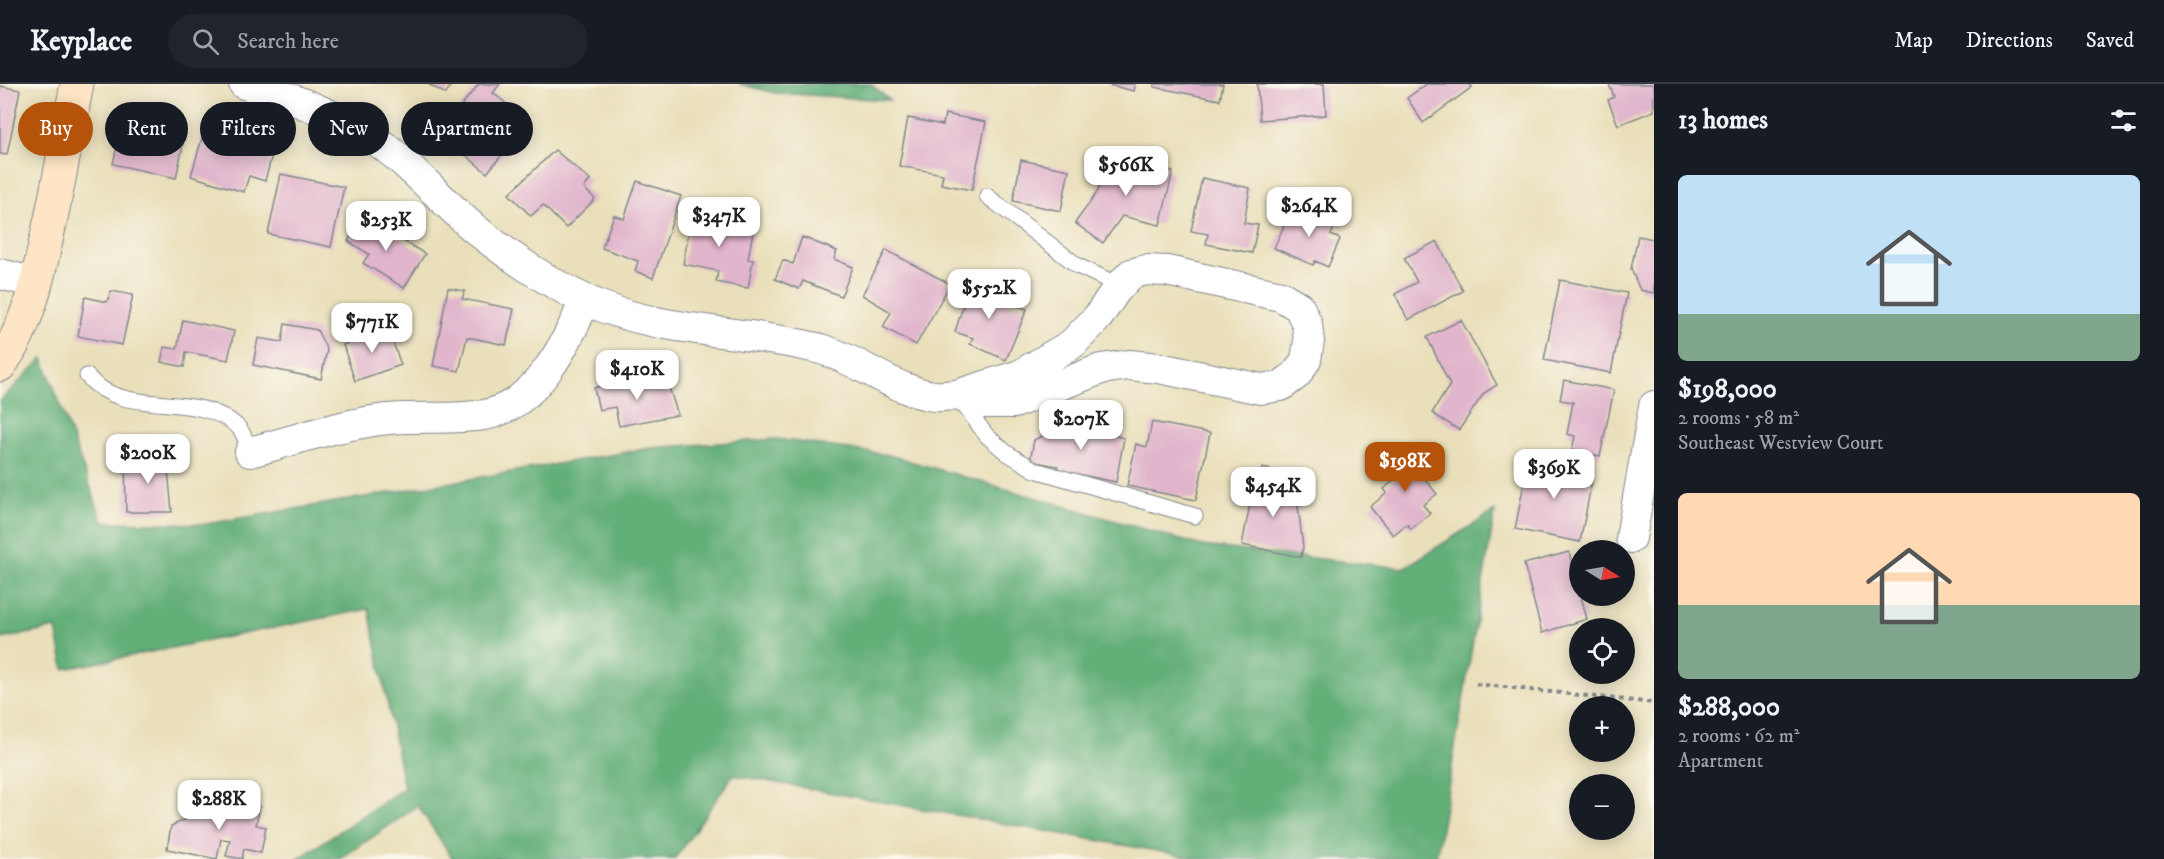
<!DOCTYPE html>
<html lang="en">
<head>
<meta charset="utf-8">
<style>
	body { margin:0; font-family:"IM FELL DW Pica",serif; background:#20242c; color:#f1f3f6; height:100vh; display:flex; flex-direction:column; font-size:22px; white-space:nowrap }
	* { box-sizing:border-box; margin:0 }
	p { font-size:20px; color:#9ea1a6 }
	.icon { flex:none; width:33px; height:33px; fill:none; stroke:currentColor; stroke-width:2; stroke-linecap:round; stroke-linejoin:round }
	.map { position:relative; flex:1; overflow:hidden }
	.side { display:flex; flex-direction:column; background:#171b24; width:510px }
	.side>* { flex:none }
	.top-card { position:absolute; left:18px; top:18px; width:570px; height:54px; display:flex; gap:12px }
	.needle { width:39px; rotate:101deg }
	.tools { position:absolute; left:1569px; top:456px; display:grid; gap:12px }
	.tools a { display:grid; place-items:center; width:66px; height:66px; border-radius:50%; background:#171b24; box-shadow:0 3px 15px #0003; font-size:30px }
	.price { position:absolute; translate:-50% -51px; padding:0 14px; border-radius:12px; background:#fff; color:#222; font-size:20px; line-height:39px; filter:drop-shadow(0 2px 3px #0008) }
	.price::after { content:''; position:absolute; left:50%; top:36px; width:18px; height:14px; margin-left:-9px; background:inherit; clip-path:polygon(0 0,100% 0,50% 100%) }
	.price.on { background:#b45309; color:#fff }
	ul { padding:0; list-style:none }
	li { display:grid; align-content:center; gap:12px; height:318px; padding:0 24px }
	li span { display:grid; place-items:center; height:186px; border-radius:9px; color:#555 }
	li>.icon { margin-inline-start:auto }
	span .icon { width:108px; height:108px; fill:#fffc; stroke-width:1 }
	li b { font-size:26px }
	h2 { display:flex; justify-content:space-between; align-items:center; height:72px; padding:0 24px; font-size:26px }
	.tag { padding:0 21px; border-radius:27px; background:#171b24; box-shadow:0 3px 15px #0003; font-size:21px; line-height:54px }
	.tag.on { background:#b45309; color:#fff }
	header { display:flex; align-items:center; gap:36px; box-sizing:border-box; height:84px; padding:0 30px; background:#171b24; border-bottom:2px solid #363941 }
	header strong { font-size:28px }
	nav { display:flex; gap:33px; margin-inline-start:auto; font-size:21px }
	.search { width:420px; height:54px; background:#20242c; display:flex; align-items:center; gap:15px; box-sizing:border-box; padding:0 21px; border-radius:33px; color:#9ea1a6; font-size:22px }
	main { display:flex; flex:1; min-height:0 }
	.map>svg:first-child { display:block }
	.forest { fill:#64af78; stroke:#406f6b; stroke-width:1.5 }
	.building { fill:#e1b5cc }
	.lines { fill:none; stroke-linecap:round; stroke-linejoin:round }
	.service-casing { stroke:#82878c; stroke-width:17 }
	.minor-casing { stroke:#82878c; stroke-width:32 }
	.secondary-casing { stroke:#82878c; stroke-width:35 }
	.path { stroke:#82878c; stroke-width:4; stroke-dasharray:4.5 4.5; stroke-linecap:butt }
	.service { stroke:#fff; stroke-width:15 }
	.minor { stroke:#fff; stroke-width:30 }
	.secondary { stroke:#fde5c5; stroke-width:33 }
</style>
</head>
<body>
<header>
<strong>Keyplace</strong>
<div class="search"><svg class="icon" aria-label="search" viewBox="0 0 24 24"><circle cx="10" cy="10" r="6"/><path d="M15 15l6 6"/></svg>Search here</div>
<nav><a>Map</a><a>Directions</a><a>Saved</a></nav>
</header>
<main>
<div class="map">
<svg width="1654" height="775" viewBox="0 0 1654 775">
	<rect width="100%" height="100%" fill="#fbf7ec"/>
	<filter id="ink" filterUnits="userSpaceOnUse"><feTurbulence type="fractalNoise" baseFrequency=".0167" numOctaves="2"/><feDisplacementMap in="SourceGraphic" scale="12" xChannelSelector="R" yChannelSelector="G"/><feConvolveMatrix kernelMatrix="1 2 1 2 8 2 1 2 1" color-interpolation-filters="sRGB"/></filter>
	<filter id="wash" filterUnits="userSpaceOnUse"><feTurbulence type="fractalNoise" baseFrequency=".008" numOctaves="4" result="noise"/><feDisplacementMap in="SourceGraphic" scale="24" xChannelSelector="R" yChannelSelector="G"/><feGaussianBlur stdDeviation="1.35" result="paint"/><feColorMatrix in="noise" values="0 0 0 0 0 0 0 0 0 0 0 0 0 0 0 0 0 1.4 0 .05"/><feComposite in="paint" operator="in"/></filter>
	<g filter="url(#wash)">
		<rect width="100%" height="100%" fill="#e9dfba"/>
		<path class="forest" d="M739,0H871L889,16L775,9Z
			M43,274L103,438L206,440L651,364L777,355L889,371L1202,462L1404,484L1495,427L1436,775H1201L733,691L675,775H453L418,722L340,775H298L404,704L369,525L64,585L56,544L0,555V317Z"/>
		<g id="blocks">
			<path class="building" d="M428,0H451L446,10Z
				M479,0H500L493,9L529,38L487,89L463,69L475,55L450,35Z
				M1105,0H1135L1134,7Z
				M1154,0H1223L1220,16L1154,3Z
				M1257,0H1324L1326,31L1260,36Z
				M1427,0H1470L1472,3L1423,39L1407,14Z
				M1609,0H1654V27L1618,41L1608,16L1614,13Z
				M0,2L20,6L7,71L0,70Z
				M945,30L986,38L972,106L941,100L943,90L899,82L908,34L943,41Z
				M122,40L185,52L176,94L113,80Z
				M203,51L272,71L265,97L249,92L244,108L191,92Z
				M555,66L590,96L584,104L595,115L566,144L543,121L531,132L509,110Z
				M1107,72L1173,88L1160,141L1122,132L1103,159L1075,139L1098,107Z
				M1021,76L1069,86L1061,127L1013,117Z
				M281,90L344,103L331,163L268,150Z
				M1202,94L1250,104L1244,139L1258,141L1252,169L1206,160L1208,150L1191,147Z
				M637,97L681,112L653,194L635,187L638,177L602,164L614,131L624,135Z
				M694,121L723,127L720,142L753,148L748,175L753,176L748,204L716,198L718,187L683,180Z
				M1308,124L1337,137L1331,151L1340,155L1328,183L1315,177L1313,181L1274,164L1286,137L1304,131Z
				M363,132L425,170L404,204L363,179L369,170L348,157Z
				M1638,152L1654,155V209L1640,206L1631,185Z
				M802,153L837,167L834,175L853,183L841,212L803,197L799,205L775,195L783,176L793,180Z
				M1437,157L1463,207L1408,236L1395,210L1417,198L1404,174Z
				M886,166L950,200L916,261L883,243L891,228L862,211Z
				M972,193L990,198L986,212L1027,225L1006,276L970,260L973,254L955,248Z
				M1560,196L1627,209L1611,289L1544,276Z
				M448,204L465,207L462,215L514,225L506,261L467,253L459,287L433,282Z
				M111,207L133,211L122,261L78,252L85,213L107,218Z
				M183,236L234,247L228,276L186,268L184,283L161,278L164,263L177,265Z
				M1461,236L1497,301L1484,309L1459,346L1432,329L1450,301L1427,253Z
				M285,240L317,246L327,266L321,295L253,281L258,254L282,258Z
				M394,243L397,251L391,253L401,281L355,297L343,261Z
				M633,292L637,303L666,294L678,331L619,342L615,323L599,326L594,304Z
				M1564,296L1614,306L1600,372L1572,366L1575,352L1567,350L1573,318L1560,316Z
				M1152,338L1210,349L1196,416L1127,402L1136,360L1147,363Z
				M1094,339L1110,342L1108,350L1124,354L1116,398L1057,386L1058,382L1030,377L1034,356L1051,348Z
				M1410,362L1428,384L1421,390L1437,410L1423,421L1430,429L1411,445L1407,440L1393,451L1370,423L1387,409L1384,405L1395,395L1384,382Z
				M125,374H167L172,428H126Z
				M1529,374L1594,387L1580,458L1515,445Z
				M1262,384L1273,386L1271,396L1287,399L1285,412L1297,414L1303,463L1301,473L1242,461L1254,400L1258,401Z
				M1569,468L1587,535L1542,549L1524,480Z
				M228,716L260,722L256,741L266,743L261,769L244,765L242,775L226,772L230,756L221,755L217,775L167,765L171,742Z"/>
		</g>
	</g>
	<g filter="url(#ink)">
		<use href="#blocks" fill-opacity="0" stroke="#82878c" stroke-width="1.5"/>
		<g class="lines">
			<g class="service-casing">
				<path id="service" d="M987,112L1078,182L1120,202
					M87,292C124,336 196,304 238,343C245,350 247,360 250,368
					M960,316L987,352L1007,369L1035,386L1195,432"/>
			</g>
			<g class="minor-casing">
				<path id="minor" d="M244,0C287,12 331,28 369,52C409,77 439,115 475,145C507,171 549,199 586,216C659,250 744,245 821,265C859,276 895,307 934,312C941,313 949,311 956,311
					M1146,186L1167,187L1281,212L1299,223L1307,240L1309,257L1306,276L1296,291L1281,302L1261,305L1159,284L1129,281L1101,285L1014,319H981L956,311L1020,291L1072,260L1098,233L1116,206L1131,190Z
					M0,190L36,199
					M250,368C295,356 341,340 388,335C419,332 452,336 484,331C536,322 567,259 585,216
					M1631,454L1654,322"/>
			</g>
			<g class="secondary-casing">
				<path id="secondary" d="M0,281C30,240 39,188 50,139C60,93 68,47 77,0"/>
			</g>
			<path class="path" d="M1476,600L1654,619"/>
			<use href="#service" class="service"/>
			<use href="#minor" class="minor"/>
			<use href="#secondary" class="secondary"/>
		</g>
	</g>
</svg>
<div class="tools">
<a><svg class="needle" viewBox="-14 -14 28 28"><path d="M0-13l5 13h-10z" fill="#e53935"/><path d="M0 13l5-13h-10z" fill="#9ea1a6"/></svg></a>
<a><svg class="icon" aria-label="locate" viewBox="0 0 24 24"><circle cx="12" cy="12" r="6"/><path d="M12 2v4M12 18v4M2 12h4M18 12h4"/></svg></a>
<a>+</a>
<a>−</a>
</div>
<b class="price" style="left:1126px;top:113px">$566K</b>
<b class="price" style="left:1309px;top:154px">$264K</b>
<b class="price" style="left:719px;top:164px">$347K</b>
<b class="price" style="left:386px;top:168px">$253K</b>
<b class="price" style="left:989px;top:236px">$552K</b>
<b class="price" style="left:372px;top:270px">$771K</b>
<b class="price" style="left:637px;top:317px">$410K</b>
<b class="price" style="left:1081px;top:367px">$207K</b>
<b class="price" style="left:148px;top:401px">$200K</b>
<b class="price on" style="left:1405px;top:409px">$198K</b>
<b class="price" style="left:1554px;top:416px">$369K</b>
<b class="price" style="left:1273px;top:434px">$454K</b>
<b class="price" style="left:219px;top:747px">$288K</b>
<div class="top-card">
<a class="tag on">Buy</a>
<a class="tag">Rent</a>
<a class="tag">Filters</a>
<a class="tag">New</a>
<a class="tag">Apartment</a>
</div>
</div>
<section class="side">
<h2>13 homes<svg class="icon" aria-label="filters" viewBox="0 0 24 24"><path d="M4 7h16M4 17h16"/><circle cx="9" cy="7" r="2"/><circle cx="15" cy="17" r="2"/></svg></h2>
<ul>
<li><span style="background:linear-gradient(#bfe0f5 75%,#7fa58c 0)"><svg class="icon" aria-label="home" viewBox="0 0 24 24"><path d="M3 11l9-7 9 7M6 9v11h12V9"/></svg></span><div><b>$198,000</b><p>2 rooms · 58 m²</p><p>Southeast Westview Court</p></div></li>
<li><span style="background:linear-gradient(#ffd9b3 60%,#7fa58c 0)"><svg class="icon" aria-label="home" viewBox="0 0 24 24"><path d="M3 11l9-7 9 7M6 9v11h12V9"/></svg></span><div><b>$288,000</b><p>2 rooms · 62 m²</p><p>Apartment</p></div></li>
</ul>
</section>
</main>
</body>
</html>
